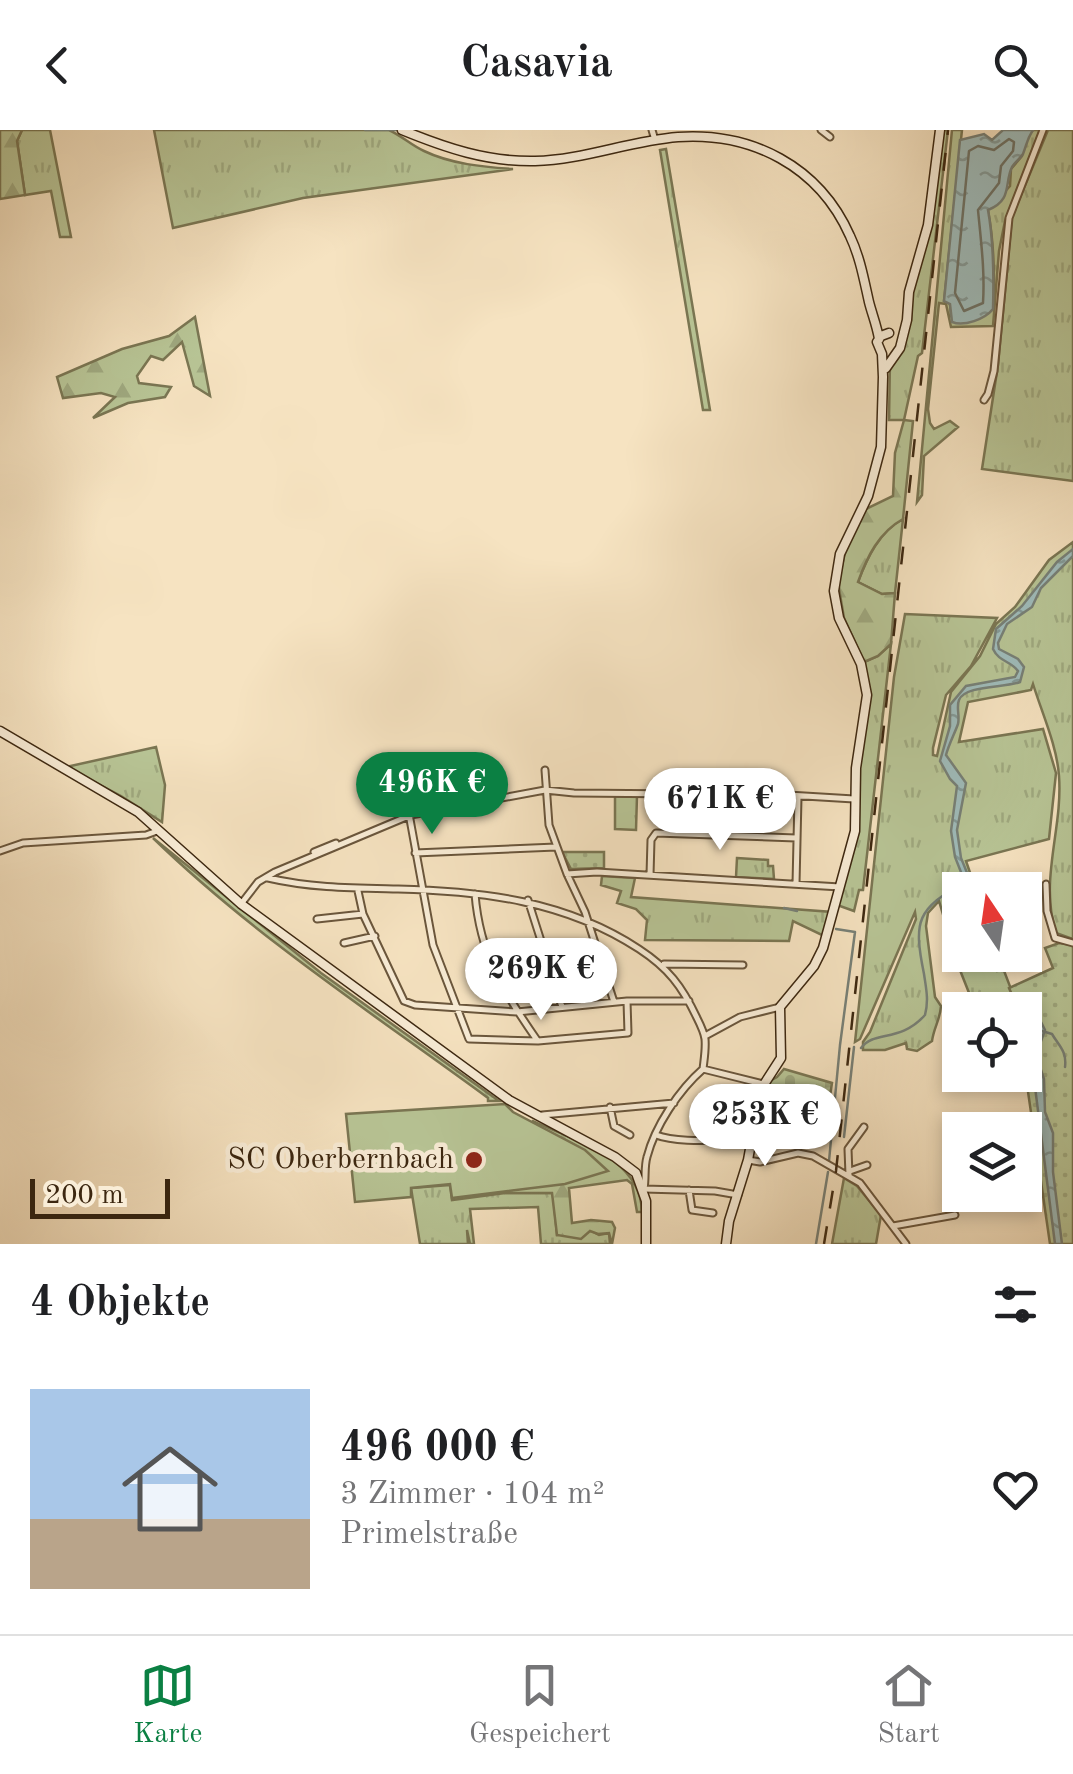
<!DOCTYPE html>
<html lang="de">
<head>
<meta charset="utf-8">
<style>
	body { margin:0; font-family:"Old Standard TT",serif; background:#f2f2f2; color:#202124; height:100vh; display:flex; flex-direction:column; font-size:38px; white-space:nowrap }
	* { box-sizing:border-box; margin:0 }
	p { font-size:32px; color:#757577 }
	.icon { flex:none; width:55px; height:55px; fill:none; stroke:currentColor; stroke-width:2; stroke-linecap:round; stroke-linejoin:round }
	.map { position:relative; height:1114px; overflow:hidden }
	.panel { display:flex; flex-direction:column; background:#fff; flex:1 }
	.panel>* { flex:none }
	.needle { width:65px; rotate:347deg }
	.tools { position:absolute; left:942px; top:742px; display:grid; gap:20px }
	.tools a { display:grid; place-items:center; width:100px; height:100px; border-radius:0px; background:#fff; box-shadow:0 5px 15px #0003; font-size:50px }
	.scale { position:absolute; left:30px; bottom:25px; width:140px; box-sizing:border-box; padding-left:10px; border:5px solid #3c2710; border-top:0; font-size:28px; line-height:35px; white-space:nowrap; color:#3c2710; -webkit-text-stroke:8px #f9edd7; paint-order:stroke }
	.price { position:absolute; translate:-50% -85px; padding:0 22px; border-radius:35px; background:#fff; color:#222; font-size:32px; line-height:65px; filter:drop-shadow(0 2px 5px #0008) }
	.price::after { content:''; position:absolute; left:50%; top:60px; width:30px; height:22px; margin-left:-15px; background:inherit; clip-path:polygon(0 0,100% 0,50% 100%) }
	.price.on { background:#0b8043; color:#fff }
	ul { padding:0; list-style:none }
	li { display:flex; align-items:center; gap:30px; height:250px; padding:0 30px }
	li+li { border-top:2px solid #e0e0e0 }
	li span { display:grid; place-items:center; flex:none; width:280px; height:200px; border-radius:0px; color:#555 }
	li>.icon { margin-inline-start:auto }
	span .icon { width:120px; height:120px; fill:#fffc; stroke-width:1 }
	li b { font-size:42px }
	h2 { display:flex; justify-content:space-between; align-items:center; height:120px; padding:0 30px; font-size:42px }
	header { display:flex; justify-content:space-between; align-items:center; height:130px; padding:0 30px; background:#fff; font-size:45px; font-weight:700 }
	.menu { display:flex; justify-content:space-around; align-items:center; height:140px; border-top:2px solid #e0e0e0; background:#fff; font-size:28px; color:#757577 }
	.menu a { display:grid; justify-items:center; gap:5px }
	.menu .on { color:#0b8043 }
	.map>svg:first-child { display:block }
	.grass { fill:url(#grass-tufts); stroke:#7a7653; stroke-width:2.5 }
	.forest { fill:url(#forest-firs); stroke:#7a7653; stroke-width:2.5 }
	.cemetery { fill:url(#cemetery-stones); stroke:#7a7653; stroke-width:2.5 }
	.park { fill:url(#park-dots); stroke:#7a7653; stroke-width:2.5 }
	.garden { fill:#b8c596; stroke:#7a7653; stroke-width:2.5 }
	.water { fill:url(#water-ripples); stroke:#778077; stroke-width:2.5 }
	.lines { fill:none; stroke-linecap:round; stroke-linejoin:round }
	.shore { stroke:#6e7266; stroke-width:2.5 }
	.stream { stroke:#778077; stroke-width:2.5 }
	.street-casing { stroke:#6a563c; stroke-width:9 }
	.secondary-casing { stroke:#3c2710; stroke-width:11 }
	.street { stroke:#f9edd7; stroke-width:5 }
	.secondary { stroke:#f9edd7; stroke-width:8 }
	.rail { stroke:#3c2710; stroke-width:2.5; stroke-dasharray:18 18; stroke-linecap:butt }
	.poi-dot { fill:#8f2418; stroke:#f9edd7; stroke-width:4 }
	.labels { text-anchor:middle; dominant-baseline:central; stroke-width:9; stroke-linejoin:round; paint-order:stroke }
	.poi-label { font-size:30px; fill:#3c2710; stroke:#f9edd7; text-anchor:end }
</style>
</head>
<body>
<header><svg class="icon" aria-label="back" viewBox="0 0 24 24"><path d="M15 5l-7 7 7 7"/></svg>Casavia<svg class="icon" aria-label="search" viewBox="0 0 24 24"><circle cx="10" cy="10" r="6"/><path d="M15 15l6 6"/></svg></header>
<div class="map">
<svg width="1073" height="1114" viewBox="0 0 1073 1114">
	<defs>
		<pattern id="grass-tufts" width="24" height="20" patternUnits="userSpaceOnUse" patternTransform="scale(2.5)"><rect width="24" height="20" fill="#b8c596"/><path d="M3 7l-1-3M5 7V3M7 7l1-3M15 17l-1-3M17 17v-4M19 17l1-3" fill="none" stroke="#9fa980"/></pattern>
		<pattern id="forest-firs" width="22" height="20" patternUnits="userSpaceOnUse" patternTransform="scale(2.5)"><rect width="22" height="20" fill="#b8c596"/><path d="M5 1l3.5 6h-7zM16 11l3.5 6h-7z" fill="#9fa980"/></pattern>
		<pattern id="cemetery-stones" width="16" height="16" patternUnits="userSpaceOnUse" patternTransform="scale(2.5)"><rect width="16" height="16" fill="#b8c596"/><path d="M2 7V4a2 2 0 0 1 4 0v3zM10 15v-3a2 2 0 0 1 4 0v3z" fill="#9fa980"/></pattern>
		<pattern id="park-dots" width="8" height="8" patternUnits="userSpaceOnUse" patternTransform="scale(2.5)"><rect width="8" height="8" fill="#b8c596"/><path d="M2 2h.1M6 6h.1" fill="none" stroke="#9fa980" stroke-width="1.8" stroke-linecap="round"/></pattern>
		<pattern id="water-ripples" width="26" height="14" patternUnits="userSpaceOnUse" patternTransform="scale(2.5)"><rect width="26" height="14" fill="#9fbcbb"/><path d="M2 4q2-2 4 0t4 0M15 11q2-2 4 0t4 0" fill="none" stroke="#839997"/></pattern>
	</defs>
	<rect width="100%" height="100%" fill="#f6e3c1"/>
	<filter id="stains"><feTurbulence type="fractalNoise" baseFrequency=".002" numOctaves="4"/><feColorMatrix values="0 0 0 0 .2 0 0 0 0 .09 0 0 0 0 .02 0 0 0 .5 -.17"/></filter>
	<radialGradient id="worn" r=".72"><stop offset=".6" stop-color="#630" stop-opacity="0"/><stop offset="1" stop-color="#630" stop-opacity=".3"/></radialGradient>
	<path class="grass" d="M22,0H50L71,107H60L51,61L25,65L17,11Z
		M154,0H389C402,6 411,15 424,21C451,34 483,37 513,39L303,68L173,98Z
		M943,0H948L922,223L918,226L904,290H889L890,230L911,190L912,162L931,95Z
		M952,0H962L944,171L950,174L951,186C967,187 981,191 993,179C995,145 994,113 988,80L1010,56L1011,39L1022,26L1025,10L1033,0H1040L1005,91L999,121L993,196L951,197L946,174L939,173L928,279L930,293L934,299L950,291L958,297L924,326L922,365L917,372Z
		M1048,0H1073V351L982,339L998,235L1012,87Z
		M666,19L710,280H703L660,20Z
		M903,389L895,463L882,464L858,452C867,428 879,402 903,389Z
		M1073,412V809L1056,803C1039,750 1063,699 1059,646C1057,616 1042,583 1033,554L1031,560L968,572L959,612L1043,599L1056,643L1049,709L966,731L976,760H960V825H998L1019,880L975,878L958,835L939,771L928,783L926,796L935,867L941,876C940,890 934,897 932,911L917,921L907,919L906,913L885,920H863V912L870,902L916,789L915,782L860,909L855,912L894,547L905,484L997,488L971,536L946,565L933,618V625L937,626L951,562L980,526L996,494L1015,477L1049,430Z
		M891,514L863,760H859L854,781L837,775L858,703L859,641L870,566L864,532L878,526Z
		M156,617L165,655L162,692L121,666L66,637Z
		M615,666H637L636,700L615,699Z
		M153,708L321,843L499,971H488V968C375,885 254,806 153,708Z
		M737,728L768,730V736H773L774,749L736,747Z
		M602,746L635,748L631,767L832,782L824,806L793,791L789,811L645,810L647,790L636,779L617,773L621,761L601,755Z
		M844,1048L857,1056L881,1085L876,1114H832Z
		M450,1055L452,1070L505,1063H553L557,1105L590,1100L599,1105L609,1103L610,1114H541L538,1077L470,1079L474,1114H470L467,1100L468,1114H420L411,1058Z"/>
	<path class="forest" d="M0,0H22L17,11L25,65L0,69Z
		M195,187L210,266L194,256L182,212L163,230L151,226L137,246L139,253L171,257L165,267L128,273L93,288L115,267L101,263L63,268L57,247L122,219L169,206Z
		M904,290L913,291L903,389C879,402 867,427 858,452L882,464L895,463L891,514L878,526L864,532L844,488L838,453L847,414L866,379L893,366L895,323Z
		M533,991C574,1011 641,1027 642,1082H637L632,1054L627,1050L569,1058L572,1093L591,1090L612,1092L615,1098L612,1114L609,1103L598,1104L590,1101L581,1109L557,1105L552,1063H505V1060L604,1040C584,1017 554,999 524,1002Z"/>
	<path class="cemetery" d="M784,939L832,953L829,973L791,964L781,976L761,973L768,952L777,947Z"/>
	<path class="park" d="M562,722H604V738L571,739Z
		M1059,813L1073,815V1114H1050L1025,941V880H1019L1009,858L1053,838L1045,818Z"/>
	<path class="garden" d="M505,974L513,982L585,1020L608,1041L565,1054L452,1068L450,1054L411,1058V1067L355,1072L346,984Z"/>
	<path class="water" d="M1003,0H1033C1027,9 1027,14 1023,24C1020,29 1015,32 1012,37C1004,53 1013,70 988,80C994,113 994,145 993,179C985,189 964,197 952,192L950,174L944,171L960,10L984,4L992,10Z
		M1073,419V426L1041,458L1032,477L1007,494L998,513L999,519L1018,529L1024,537L1020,552C1005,558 965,555 959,570C956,577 960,586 958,594C954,605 949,614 946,625L966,653L957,700L961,728L974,760H968L955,727L951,701L957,656L950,649L940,631L950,596V575L966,556L1015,547L1018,541C1011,531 999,532 993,519L996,499L1022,476L1057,432Z
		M1025,881L1039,888L1045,900L1036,925L1044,949L1045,982L1053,1003V1042L1062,1114H1055L1035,957L1025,926V902L1032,916L1038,896L1025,885Z"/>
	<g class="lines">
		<path class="shore" d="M1009,9L1014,12L1013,21L1001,36L999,53L978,80C981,112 985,141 983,173L964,181L955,163L969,21L978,16L994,20Z"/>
		<path class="stream" d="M365,0H399
			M784,778L797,781
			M1042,901L1052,904C1059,916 1067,921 1065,937
			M861,918C874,900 900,913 925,885C929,870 926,858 924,844C913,790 917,779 965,752
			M844,1007L854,917
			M829,1031L840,915L855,802L836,799
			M816,1114L828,1042"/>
		<g class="street-casing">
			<path id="street" d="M652,0L655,10
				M821,0L830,7
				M984,270L988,264L994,241L1009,88L1043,0
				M545,640L549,695L567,744L585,782L614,872
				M689,643L691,665
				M405,662L433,815L469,909L538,911L628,903L627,871
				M0,721L23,713L146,705L157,701
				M314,722L336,713
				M415,723L556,717
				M567,744L597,742L840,757
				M650,745L651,710L656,703L796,708
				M268,748C311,758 354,758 398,759C483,761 566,771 639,819C668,838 682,856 697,888C700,894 704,902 705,909C706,919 704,930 703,939L763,954
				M796,754L798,667
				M1046,754L1047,781L1055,808L1073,813
				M358,761L363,784L404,871L415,875L517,882L627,871H689
				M475,764C480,825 503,861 537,910
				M528,770L562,877
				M241,774L258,752L275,742L411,685L545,660L574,663L788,665L854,669
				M317,789L363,784
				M344,813L375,806
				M664,834L743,835
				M705,906L740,887L780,877
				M703,939C679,960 655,996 647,1027C644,1037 646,1048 644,1059L715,1061L738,1065
				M610,977L614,996L630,1005
				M542,985L674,973
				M656,1005C680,1014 724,1009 752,1010
				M748,1030L760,1032L798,1023L813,1026L860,1053L906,1114
				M850,1041L867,1035
				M849,1045L848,1019L864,997
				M689,1060L692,1080L713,1083
				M893,1096L955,1085"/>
		</g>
		<g class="secondary-casing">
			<path id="secondary" d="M402,0C446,18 487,32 535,31C583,30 629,11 678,7C752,2 819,36 850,106C860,127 864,150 869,172C872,184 877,196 879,209
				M886,238L900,218L907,190L909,162L928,95L940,0
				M0,601L138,682L241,774L509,970L615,1027L636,1043L646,1071V1114
				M726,1114L729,1091L748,1030L761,959L781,928L780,877L814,836L823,818L855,701L856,638L867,565L861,534L839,488L834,461L840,424L868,366L881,317L883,247L882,224L877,212L881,206L889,203"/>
		</g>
		<use href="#street" class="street"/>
		<use href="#secondary" class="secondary"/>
		<path class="rail" d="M824,1114L836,1041L948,0"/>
	</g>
	<circle class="poi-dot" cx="474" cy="1030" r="10"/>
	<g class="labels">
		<g class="poi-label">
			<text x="454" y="1030">SC Oberbernbach</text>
		</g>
	</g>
	<rect width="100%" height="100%" filter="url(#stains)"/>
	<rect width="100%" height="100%" fill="url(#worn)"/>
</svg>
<div class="tools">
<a><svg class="needle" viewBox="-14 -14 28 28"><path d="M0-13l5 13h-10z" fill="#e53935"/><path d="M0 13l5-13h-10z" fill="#757577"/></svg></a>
<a><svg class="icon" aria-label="locate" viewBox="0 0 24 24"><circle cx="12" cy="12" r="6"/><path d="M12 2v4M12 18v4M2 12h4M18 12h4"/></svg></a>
<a><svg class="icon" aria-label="layers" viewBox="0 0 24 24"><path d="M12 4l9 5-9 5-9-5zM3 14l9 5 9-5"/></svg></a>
</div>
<div class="scale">200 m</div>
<b class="price on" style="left:432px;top:707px">496K €</b>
<b class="price" style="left:720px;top:723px">671K €</b>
<b class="price" style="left:541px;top:893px">269K €</b>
<b class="price" style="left:765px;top:1039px">253K €</b>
</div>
<section class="panel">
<h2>4 Objekte<svg class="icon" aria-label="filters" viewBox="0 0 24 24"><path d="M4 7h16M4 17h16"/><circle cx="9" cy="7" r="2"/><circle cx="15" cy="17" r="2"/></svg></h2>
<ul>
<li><span style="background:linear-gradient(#a9c7e8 65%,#b9a48a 0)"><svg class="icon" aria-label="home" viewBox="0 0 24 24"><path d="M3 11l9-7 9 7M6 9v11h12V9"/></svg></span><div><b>496 000 €</b><p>3 Zimmer · 104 m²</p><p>Primelstraße</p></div><svg class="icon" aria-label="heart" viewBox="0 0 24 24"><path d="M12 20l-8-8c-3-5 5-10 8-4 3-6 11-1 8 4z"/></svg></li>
</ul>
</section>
<nav class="menu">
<a class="on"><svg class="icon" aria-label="map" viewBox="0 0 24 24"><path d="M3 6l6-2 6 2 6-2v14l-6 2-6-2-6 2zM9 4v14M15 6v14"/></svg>Karte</a>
<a><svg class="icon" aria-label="saved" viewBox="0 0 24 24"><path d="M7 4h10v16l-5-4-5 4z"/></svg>Gespeichert</a>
<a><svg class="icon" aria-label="home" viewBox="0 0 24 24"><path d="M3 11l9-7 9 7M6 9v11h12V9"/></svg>Start</a>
</nav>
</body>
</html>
